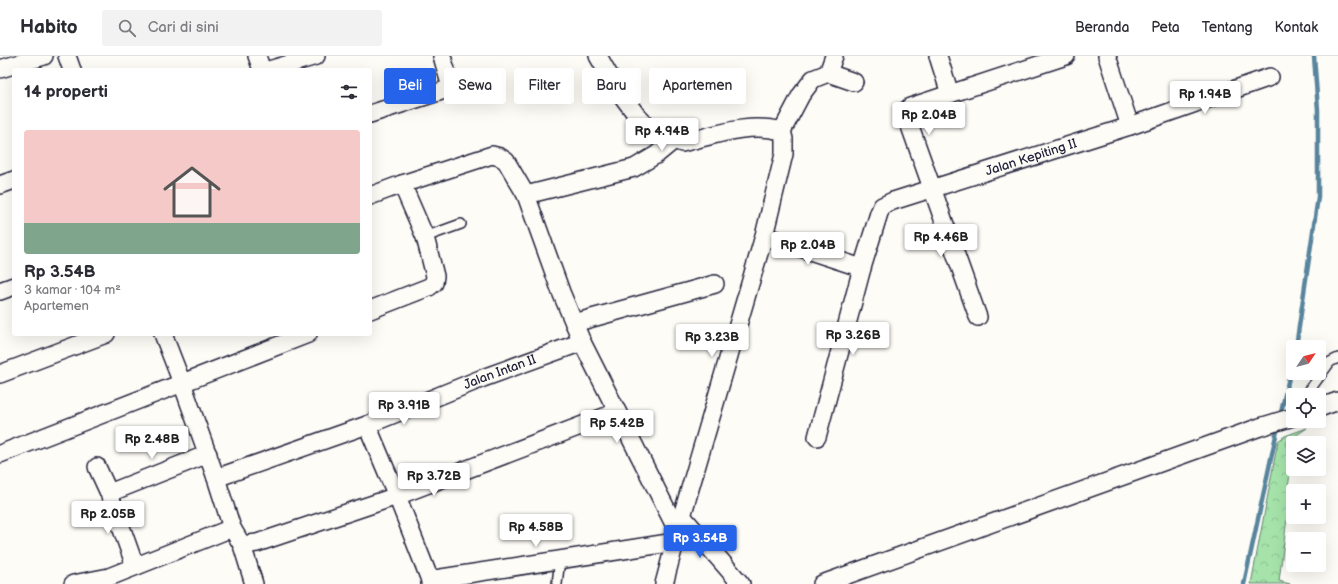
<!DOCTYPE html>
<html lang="id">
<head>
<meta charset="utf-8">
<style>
	body { margin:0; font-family:"Balsamiq Sans",sans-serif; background:#f2f2f3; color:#2b2b33; height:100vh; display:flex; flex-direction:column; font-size:15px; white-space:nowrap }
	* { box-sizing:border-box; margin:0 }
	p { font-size:13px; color:#7c7c81 }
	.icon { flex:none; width:22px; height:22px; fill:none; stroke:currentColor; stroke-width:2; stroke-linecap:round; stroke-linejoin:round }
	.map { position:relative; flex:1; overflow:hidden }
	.panel { position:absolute; left:12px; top:12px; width:360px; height:268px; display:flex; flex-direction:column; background:#fff; border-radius:4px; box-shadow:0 4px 16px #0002 }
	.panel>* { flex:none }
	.banner { position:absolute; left:384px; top:12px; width:380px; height:36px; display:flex; gap:8px }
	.needle { width:26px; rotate:55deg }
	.buttons { position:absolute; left:1286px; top:284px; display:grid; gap:8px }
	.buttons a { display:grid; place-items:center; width:40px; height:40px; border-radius:4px; background:#fff; box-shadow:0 4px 16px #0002; font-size:20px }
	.price { position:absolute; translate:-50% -34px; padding:0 9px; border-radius:4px; background:#fff; color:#222; font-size:13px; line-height:26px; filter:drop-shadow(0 1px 2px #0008) }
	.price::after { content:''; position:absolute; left:50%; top:24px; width:12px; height:9px; margin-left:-6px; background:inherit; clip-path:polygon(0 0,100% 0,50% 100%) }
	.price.current { background:#2563eb; color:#fff }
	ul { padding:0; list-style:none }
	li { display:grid; align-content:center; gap:8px; height:212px; padding:0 12px }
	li+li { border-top:1px solid #e1e1e2 }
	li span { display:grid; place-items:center; height:124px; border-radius:4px; color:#555 }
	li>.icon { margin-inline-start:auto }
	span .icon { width:72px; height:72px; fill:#fffc; stroke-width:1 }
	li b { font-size:17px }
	h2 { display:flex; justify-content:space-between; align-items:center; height:48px; padding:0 12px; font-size:17px }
	.chip { padding:0 14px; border-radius:4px; background:#fff; box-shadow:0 4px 16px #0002; font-size:14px; line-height:36px }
	.chip.current { background:#2563eb; color:#fff }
	header { display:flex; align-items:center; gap:24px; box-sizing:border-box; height:56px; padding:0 20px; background:#fff; border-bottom:1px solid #e1e1e2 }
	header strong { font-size:19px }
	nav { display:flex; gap:22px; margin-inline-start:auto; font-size:14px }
	.search { width:280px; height:36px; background:#f2f2f3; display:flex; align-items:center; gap:10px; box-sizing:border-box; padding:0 14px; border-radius:4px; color:#7c7c81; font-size:15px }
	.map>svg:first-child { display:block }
	.forest { fill:url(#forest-crowns); stroke:#648272 }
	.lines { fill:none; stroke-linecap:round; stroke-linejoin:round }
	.stream { stroke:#59859d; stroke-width:4.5 }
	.lane-casing { stroke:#22223b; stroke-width:12 }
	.street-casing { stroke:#22223b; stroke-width:20 }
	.lane { stroke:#fdfcf7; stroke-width:9 }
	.street { stroke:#fdfcf7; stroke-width:17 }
	.labels { text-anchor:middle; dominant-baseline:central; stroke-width:3; stroke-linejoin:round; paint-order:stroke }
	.street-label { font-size:13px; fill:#22223b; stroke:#fdfcf7 }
</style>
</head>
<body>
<header>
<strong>Habito</strong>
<div class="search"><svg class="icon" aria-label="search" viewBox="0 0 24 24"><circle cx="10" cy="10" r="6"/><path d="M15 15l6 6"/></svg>Cari di sini</div>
<nav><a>Beranda</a><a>Peta</a><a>Tentang</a><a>Kontak</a></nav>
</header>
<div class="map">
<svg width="1338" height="528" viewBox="0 0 1338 528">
	<defs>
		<pattern id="forest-crowns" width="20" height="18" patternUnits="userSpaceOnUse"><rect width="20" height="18" fill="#a5e3aa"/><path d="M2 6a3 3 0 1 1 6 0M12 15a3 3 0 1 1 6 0" fill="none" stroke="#8ec293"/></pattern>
	</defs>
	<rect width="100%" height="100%" fill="#fdfcf7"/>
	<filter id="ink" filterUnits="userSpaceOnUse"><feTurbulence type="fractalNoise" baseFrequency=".025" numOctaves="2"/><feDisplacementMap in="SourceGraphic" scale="8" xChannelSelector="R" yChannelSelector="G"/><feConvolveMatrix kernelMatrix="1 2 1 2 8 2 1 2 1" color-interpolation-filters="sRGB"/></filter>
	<g filter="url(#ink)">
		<path class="forest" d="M1307,372L1285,387C1291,402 1291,416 1288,431H1291L1279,525L1290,528H1251L1278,385L1285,380Z"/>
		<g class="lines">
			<path class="stream" d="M1296,291L1318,141V54L1314,0
				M1280,361L1293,304
				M1244,528L1278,370"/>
			<g class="lane-casing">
				<path id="lane" d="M425,181L461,168
					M1306,339L1330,306L1338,302
					M557,528L560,503"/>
			</g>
			<g class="street-casing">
				<g id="street">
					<path d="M67,0L72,14"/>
					<path d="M257,0L262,14"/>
					<path d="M598,0L617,33L638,61L652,75L682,87C716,79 748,66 782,75"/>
					<path d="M938,0L950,38"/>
					<path d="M1107,0L1130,70"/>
					<path d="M0,13L44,0"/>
					<path d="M269,14L316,0"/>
					<path d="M828,17L854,26"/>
					<path d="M370,58L448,33L450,28L442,0"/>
					<path d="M0,129L14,124"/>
					<path d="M526,139L634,112L656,99L673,85"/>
					<path d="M370,140L402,128"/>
					<path d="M764,180L862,212"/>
					<path d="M0,235L14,230"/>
					<path d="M370,254L429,231L434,227L435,220L425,181L402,128L492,99L500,101L506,105L526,139L561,236L582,286L678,476"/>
					<path d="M978,261L906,59V55L910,51L1066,0"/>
					<path d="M574,267L715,228"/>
					<path d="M163,278L182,327L216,422L232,472L242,489L254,528"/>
					<path d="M0,318L106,278"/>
					<path d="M1319,352L1338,345"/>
					<path d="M367,369L397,440L430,524"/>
					<path id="s1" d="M817,381L862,212L879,157L882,150L893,145L1130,70L1270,21"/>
					<path d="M0,398L308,278"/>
					<path d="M97,411L109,437L208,398"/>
					<path id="s2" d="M216,422L367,369L483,322L582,286"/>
					<path d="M109,437L135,510"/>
					<path d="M682,460L741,528"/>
					<path d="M242,489L257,487L397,440L617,356"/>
					<path d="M73,528L109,521L232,472"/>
					<path d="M430,528V524L435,523L675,486"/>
					<path d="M664,528L682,460L764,180L784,98V83L782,75L801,39L813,23L828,17L834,0"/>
					<path d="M822,528L1260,371L1293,361"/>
				</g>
			</g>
			<use href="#lane" class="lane"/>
			<use href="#street" class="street"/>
		</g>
	</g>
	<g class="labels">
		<g class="street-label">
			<text stroke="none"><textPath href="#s1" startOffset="397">Jalan Kepiting II</textPath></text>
			<text stroke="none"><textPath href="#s2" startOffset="303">Jalan Intan II</textPath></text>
		</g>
	</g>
</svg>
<div class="buttons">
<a><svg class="needle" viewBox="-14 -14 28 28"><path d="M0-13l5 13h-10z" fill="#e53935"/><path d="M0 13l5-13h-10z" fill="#7c7c81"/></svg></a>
<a><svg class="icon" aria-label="locate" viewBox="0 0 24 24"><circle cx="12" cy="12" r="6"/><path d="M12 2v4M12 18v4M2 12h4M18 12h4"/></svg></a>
<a><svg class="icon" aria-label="layers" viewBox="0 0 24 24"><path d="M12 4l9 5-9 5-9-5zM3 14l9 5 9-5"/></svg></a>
<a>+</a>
<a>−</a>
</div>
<b class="price" style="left:1205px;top:59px">Rp 1.94B</b>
<b class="price" style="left:929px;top:80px">Rp 2.04B</b>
<b class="price" style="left:662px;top:96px">Rp 4.94B</b>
<b class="price" style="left:941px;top:202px">Rp 4.46B</b>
<b class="price" style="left:808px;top:210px">Rp 2.04B</b>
<b class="price" style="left:853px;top:300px">Rp 3.26B</b>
<b class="price" style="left:712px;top:302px">Rp 3.23B</b>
<b class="price" style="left:404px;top:370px">Rp 3.91B</b>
<b class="price" style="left:617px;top:388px">Rp 5.42B</b>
<b class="price" style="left:152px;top:404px">Rp 2.48B</b>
<b class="price" style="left:434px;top:441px">Rp 3.72B</b>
<b class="price" style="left:108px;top:479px">Rp 2.05B</b>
<b class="price" style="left:536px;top:492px">Rp 4.58B</b>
<b class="price current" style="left:700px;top:503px">Rp 3.54B</b>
<div class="banner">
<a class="chip current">Beli</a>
<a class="chip">Sewa</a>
<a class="chip">Filter</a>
<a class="chip">Baru</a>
<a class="chip">Apartemen</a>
</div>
<section class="panel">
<h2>14 properti<svg class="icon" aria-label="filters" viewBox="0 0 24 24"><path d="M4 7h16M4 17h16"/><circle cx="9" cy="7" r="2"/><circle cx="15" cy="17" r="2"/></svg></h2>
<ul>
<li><span style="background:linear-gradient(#f6c9c9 75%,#7fa58c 0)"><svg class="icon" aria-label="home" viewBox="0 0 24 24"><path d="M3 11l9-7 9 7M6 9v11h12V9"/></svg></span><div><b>Rp 3.54B</b><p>3 kamar · 104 m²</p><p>Apartemen</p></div></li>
</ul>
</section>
</div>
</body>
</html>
